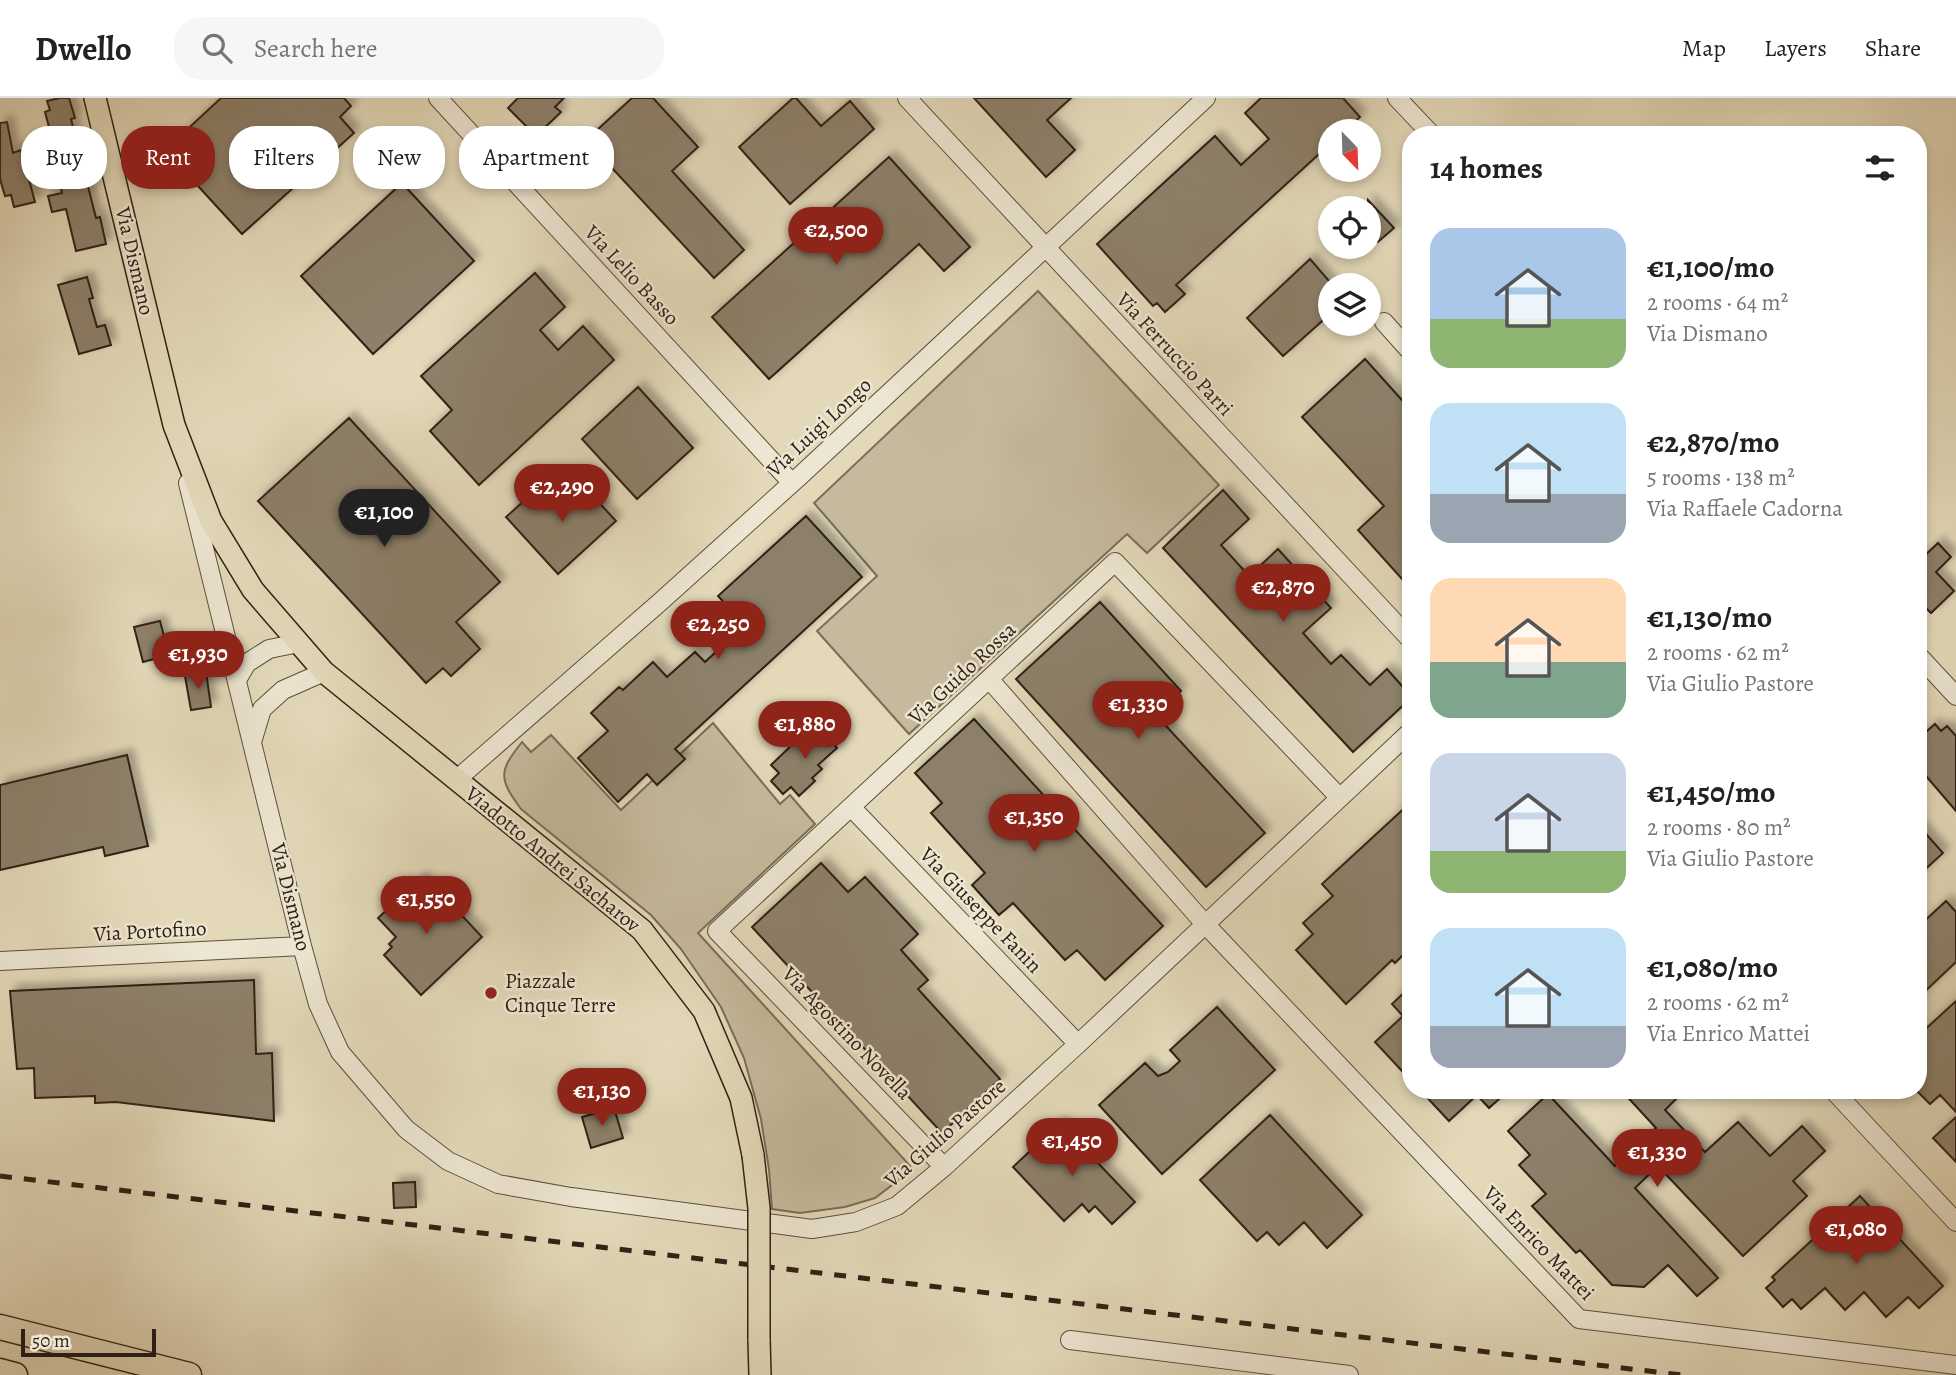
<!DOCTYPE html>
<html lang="en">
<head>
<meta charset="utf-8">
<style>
	body { margin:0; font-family:Alegreya,serif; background:#f6f6f6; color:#222; height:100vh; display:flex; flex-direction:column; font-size:26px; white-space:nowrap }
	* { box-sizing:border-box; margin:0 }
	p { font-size:23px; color:#767676 }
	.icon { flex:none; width:38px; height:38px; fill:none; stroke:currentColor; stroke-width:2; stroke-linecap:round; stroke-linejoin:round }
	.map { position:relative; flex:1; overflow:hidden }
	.details { position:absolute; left:1402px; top:28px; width:525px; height:973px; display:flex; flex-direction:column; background:#fff; border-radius:28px; box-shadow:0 4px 10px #0003 }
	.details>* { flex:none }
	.banner { position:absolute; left:21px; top:28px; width:665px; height:63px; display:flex; gap:14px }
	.needle { width:46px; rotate:157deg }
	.tools { position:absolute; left:1318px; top:21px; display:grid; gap:14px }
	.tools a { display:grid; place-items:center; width:63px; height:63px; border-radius:50%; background:#fff; box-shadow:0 4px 10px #0003; font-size:35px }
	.scale { position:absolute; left:21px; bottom:18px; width:135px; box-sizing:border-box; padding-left:7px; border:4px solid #302015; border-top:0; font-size:19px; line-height:24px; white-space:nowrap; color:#302015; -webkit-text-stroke:5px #ede6d2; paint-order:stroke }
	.price { position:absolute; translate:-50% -60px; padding:0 16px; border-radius:24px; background:#8f2418; color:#fff; font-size:23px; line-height:46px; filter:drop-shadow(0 2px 4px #0008) }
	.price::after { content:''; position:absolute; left:50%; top:42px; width:21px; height:16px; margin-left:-10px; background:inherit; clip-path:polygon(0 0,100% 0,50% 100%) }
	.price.active { background:#222; color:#fff }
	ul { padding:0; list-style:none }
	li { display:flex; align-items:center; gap:21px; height:175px; padding:0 28px }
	li span { display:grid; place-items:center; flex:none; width:196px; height:140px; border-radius:21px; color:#555 }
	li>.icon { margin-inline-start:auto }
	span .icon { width:84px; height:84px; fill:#fffc; stroke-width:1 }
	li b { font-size:30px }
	h2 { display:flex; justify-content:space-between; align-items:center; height:84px; padding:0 28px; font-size:30px }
	.chip { padding:0 24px; border-radius:28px; background:#fff; box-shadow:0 4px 10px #0003; font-size:24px; line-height:63px }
	.chip.active { background:#8f2418; color:#fff }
	header { display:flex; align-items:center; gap:42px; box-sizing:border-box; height:98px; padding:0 35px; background:#fff; border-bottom:2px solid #e0e0e0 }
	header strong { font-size:33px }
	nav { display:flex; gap:38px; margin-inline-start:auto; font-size:24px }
	.search { width:490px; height:63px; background:#f6f6f6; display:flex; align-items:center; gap:18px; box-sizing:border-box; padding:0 24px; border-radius:28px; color:#767676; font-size:26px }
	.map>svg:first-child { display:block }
	.green { fill:#c5ba9d; stroke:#7a6d59; stroke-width:2 }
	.building { fill:#8d806a; stroke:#302015; stroke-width:2; filter:url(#shadow) }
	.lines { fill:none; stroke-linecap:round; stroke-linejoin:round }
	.minor-casing { stroke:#5d4e3e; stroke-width:20 }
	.major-casing { stroke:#302015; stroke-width:24 }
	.highway-casing { stroke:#302015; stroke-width:27 }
	.minor { stroke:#ede6d2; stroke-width:18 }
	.major { stroke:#e3d9b9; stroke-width:21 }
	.highway { stroke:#e3d9b9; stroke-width:24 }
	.rail { stroke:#302015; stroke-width:5; stroke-dasharray:12 12; stroke-linecap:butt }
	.major-bridge-casing { stroke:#302015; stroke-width:24; stroke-linecap:butt }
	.major-bridge { stroke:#e3d9b9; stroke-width:21 }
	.poi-dot { fill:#8f2418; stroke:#ede6d2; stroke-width:2.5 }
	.labels { text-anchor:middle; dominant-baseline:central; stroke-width:5; stroke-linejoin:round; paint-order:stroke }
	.street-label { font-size:21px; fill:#302015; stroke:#ede6d2 }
	.poi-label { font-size:21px; fill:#302015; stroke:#ede6d2; text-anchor:start }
</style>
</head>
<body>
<header>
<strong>Dwello</strong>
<div class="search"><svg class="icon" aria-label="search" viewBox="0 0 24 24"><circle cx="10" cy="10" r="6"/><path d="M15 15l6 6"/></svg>Search here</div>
<nav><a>Map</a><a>Layers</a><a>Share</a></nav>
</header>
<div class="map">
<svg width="1956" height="1277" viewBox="0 0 1956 1277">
	<defs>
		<filter id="shadow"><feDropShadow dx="6" dy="-6" stdDeviation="3.5" flood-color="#0004"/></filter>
	</defs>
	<rect width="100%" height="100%" fill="#e3d9b9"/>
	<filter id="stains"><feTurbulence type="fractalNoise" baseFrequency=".00286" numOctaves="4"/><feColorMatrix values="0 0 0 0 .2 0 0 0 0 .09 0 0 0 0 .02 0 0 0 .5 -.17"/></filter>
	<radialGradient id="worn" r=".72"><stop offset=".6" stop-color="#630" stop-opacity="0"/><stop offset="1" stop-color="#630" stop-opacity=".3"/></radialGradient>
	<path class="green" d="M1038,193L1219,387L1147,455L1127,436L909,636L817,533L877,478L814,405Z
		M713,625L780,706L790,697L815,726L698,835L913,1071L875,1100L845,1109L800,1115L772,1111L769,1071L761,1021L744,960L721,909L681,851L651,817L521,711C498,680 499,673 522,644L531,654L551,637L621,712Z"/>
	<path class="building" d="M60,0H69L75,20L71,21L96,120L100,119L106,146L76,153L66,111L52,114L48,98L62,95L60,86L64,85L45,14L50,12L47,3Z
		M221,0H344L351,8L340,19L354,35L242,136L165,52Z
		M518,0H564L555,9L561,14L536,38L508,10Z
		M632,0H653L698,49L672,73L744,152L714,180L586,42Z
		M793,0H796L821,28L850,3L874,31L790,106L739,49Z
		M974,0H1071L1047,22L1075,52L1046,79Z
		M1261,0H1343L1360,19L1344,33H1330V46L1176,187L1185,196L1165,214L1157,205L1153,208L1097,146L1215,38L1241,67L1269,41L1245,15Z
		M7,24L13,55L21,52L35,104L14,109L11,97L5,98L0,81V25Z
		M889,59L970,149L944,173L919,146L769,281L712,219Z
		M402,85L474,163L373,256L301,178Z
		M1368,102L1394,130L1378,144L1368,134Z
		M1310,161L1330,184V216L1283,258L1247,220Z
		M535,175L565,209L540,232L558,252L583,228L614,262L479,387L430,333L452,312L421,278Z
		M87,179L93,200L89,201L97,229L105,227L111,247L79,256L58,187Z
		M1365,261L1410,311V490L1358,432L1384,408L1302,319Z
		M638,289L693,350L637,401L582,341Z
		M349,320L500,484L456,524L480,551L451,578L443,570L426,585L258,403Z
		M577,381L616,423L558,476L506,419L535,393L548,408Z
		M1223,392L1249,421L1221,447L1249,478L1278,451L1331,510L1303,535L1331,566L1341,557L1370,587L1387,571L1410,597V601L1353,654L1163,450Z
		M806,418L862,479L675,651L685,661L657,687L647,676L618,704L578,660L608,633L591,615L619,589L623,592L653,564L667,579L695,554L705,564L745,527L718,498Z
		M1938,445L1951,459L1936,474L1954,493L1931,515L1918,502V464Z
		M1100,504L1181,593L1155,616L1265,735L1206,789L1016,581Z
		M160,523L169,557L143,564L134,529Z
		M206,574L211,609L191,612L185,578Z
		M974,621L1163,828L1105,882L1077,852L1065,862L1013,805L999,817L972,787L985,775L931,715L942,705L915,675Z
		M832,626L844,639L835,648L837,650L818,667L822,671L812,680L815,683L799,698L791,689L783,696L771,683L779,675L771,667L795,644L802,650L821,632L823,635Z
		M1935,626L1941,633L1947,628L1956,638V713L1926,678L1918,685V641Z
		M127,657L148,748L105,758L103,749L0,772V687Z
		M1410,705V850L1395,865L1392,862L1346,906L1296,852L1313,836L1303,825L1333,798L1322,786Z
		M1918,727L1943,755L1918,778Z
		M821,765L848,794L865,779L918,836L901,852L928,882L918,891L1000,981L942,1035L752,829Z
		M421,780L451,813L455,810L482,839L421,897L384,857L392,849L389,846L396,839L378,820Z
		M1946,803L1956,814V864L1918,900V829Z
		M254,882L256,956L272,955L274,1023L116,1004L95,1005V998L35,1000L34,970L17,971L10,893Z
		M1410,889V965L1402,973L1375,944L1403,918L1392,906Z
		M1956,903V1014L1940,997L1930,1006L1918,994V938Z
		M1217,909L1275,972L1162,1076L1099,1007L1145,965L1158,978L1168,974L1180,963L1170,952Z
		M1420,992H1509L1489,1010L1477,997L1449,1023Z
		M1621,992H1685L1665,1012L1705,1054L1738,1024L1770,1058L1802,1028L1825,1053L1793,1083L1807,1098L1743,1158L1658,1068L1635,1090L1718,1180L1697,1198L1668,1167L1644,1189L1612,1187L1580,1152L1576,1155L1532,1108L1546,1096L1519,1067L1530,1057L1508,1033L1548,996L1615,1068L1656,1030Z
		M614,1010L623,1040L591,1050L582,1019Z
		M1270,1017L1362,1117L1327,1150L1304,1124L1279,1147L1267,1134L1257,1143L1200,1082Z
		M1956,1019V1064L1933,1040Z
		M1060,1025L1135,1104L1112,1126L1095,1108L1089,1114L1082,1106L1064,1123L1013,1069Z
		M415,1084L416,1109L394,1110L393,1085Z
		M1860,1098L1943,1188L1919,1210L1908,1199L1886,1219L1864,1194L1845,1212L1825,1190L1801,1211L1792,1201L1783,1209L1766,1190L1775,1182L1772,1179Z"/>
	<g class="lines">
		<g class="minor-casing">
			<path id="minor" d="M438,0L792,385
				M907,0L1410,541
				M1397,0L1432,37
				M1384,224L1410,253
				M188,385L302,848L318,906L340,954L406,1031L448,1063L498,1086L571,1099L812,1131L856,1124L897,1108L944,1069L1078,946L1410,634
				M1918,557L1956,598
				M989,581L1205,826L1579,1221L1956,1267
				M237,582L247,565L269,551L299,545
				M253,641L262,611L283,592L324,574
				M456,682L659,505L801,377L1206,0
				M851,709L1078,946
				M0,863L302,848
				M1833,992L1956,1124
				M944,1069L717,833L1115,464L1340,700
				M1070,1242L1349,1277"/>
		</g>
		<g class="major-casing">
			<path id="major" d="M95,0L174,327L211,423L253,492L324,574L642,832L704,913L741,1000L753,1057
				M759,1241L760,1277"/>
		</g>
		<g class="highway-casing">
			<path id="highway" d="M0,1229L189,1277
				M0,1273L15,1277"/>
		</g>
		<use href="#minor" class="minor"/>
		<use href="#major" class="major"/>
		<use href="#highway" class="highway"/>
		<path class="rail" d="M0,1078L1682,1277"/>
		<g class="major-bridge-casing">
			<path id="major-bridge" d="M753,1057L759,1110V1241"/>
		</g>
		<use href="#major-bridge" class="major-bridge"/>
	</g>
	<circle class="poi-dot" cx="491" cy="895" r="7"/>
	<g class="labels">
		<g class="street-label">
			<text transform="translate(135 163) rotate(77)">Via Dismano</text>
			<text transform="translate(632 177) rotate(47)">Via Lelio Basso</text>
			<text transform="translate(1175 256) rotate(47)">Via Ferruccio Parri</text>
			<text transform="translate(819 329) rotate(-43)">Via Luigi Longo</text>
			<text transform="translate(962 575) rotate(-43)">Via Guido Rossa</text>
			<text transform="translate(553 761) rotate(39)">Viadotto Andrei Sacharov</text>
			<text transform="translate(291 799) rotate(76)">Via Dismano</text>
			<text transform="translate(981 812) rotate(46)">Via Giuseppe Fanin</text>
			<text transform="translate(150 833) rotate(-3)">Via Portofino</text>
			<text transform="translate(847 935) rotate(46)">Via Agostino Novella</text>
			<text transform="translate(945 1035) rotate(-41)">Via Giulio Pastore</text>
			<text transform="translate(1539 1145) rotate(46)">Via Enrico Mattei</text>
		</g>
		<g class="poi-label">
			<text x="505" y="883">Piazzale<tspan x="505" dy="24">Cinque Terre</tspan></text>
		</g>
	</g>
	<rect width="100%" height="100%" filter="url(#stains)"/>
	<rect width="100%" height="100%" fill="url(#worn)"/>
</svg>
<div class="tools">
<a><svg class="needle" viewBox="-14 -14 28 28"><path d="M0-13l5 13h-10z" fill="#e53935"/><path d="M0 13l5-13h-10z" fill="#767676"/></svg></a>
<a><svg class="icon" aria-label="locate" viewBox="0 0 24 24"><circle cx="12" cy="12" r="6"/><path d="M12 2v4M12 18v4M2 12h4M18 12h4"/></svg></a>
<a><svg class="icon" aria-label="layers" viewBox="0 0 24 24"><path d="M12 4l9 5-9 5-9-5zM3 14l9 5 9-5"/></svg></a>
</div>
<div class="scale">50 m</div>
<b class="price" style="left:836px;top:169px">€2,500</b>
<b class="price" style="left:562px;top:426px">€2,290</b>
<b class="price active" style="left:384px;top:451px">€1,100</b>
<b class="price" style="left:1283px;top:526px">€2,870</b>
<b class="price" style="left:718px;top:563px">€2,250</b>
<b class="price" style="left:198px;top:593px">€1,930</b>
<b class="price" style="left:1138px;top:643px">€1,330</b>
<b class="price" style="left:805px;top:663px">€1,880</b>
<b class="price" style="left:1034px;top:756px">€1,350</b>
<b class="price" style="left:426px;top:838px">€1,550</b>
<b class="price" style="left:602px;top:1030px">€1,130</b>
<b class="price" style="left:1072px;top:1080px">€1,450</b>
<b class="price" style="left:1657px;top:1091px">€1,330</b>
<b class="price" style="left:1856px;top:1168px">€1,080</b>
<div class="banner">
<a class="chip">Buy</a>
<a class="chip active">Rent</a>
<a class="chip">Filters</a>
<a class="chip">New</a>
<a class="chip">Apartment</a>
</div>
<section class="details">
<h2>14 homes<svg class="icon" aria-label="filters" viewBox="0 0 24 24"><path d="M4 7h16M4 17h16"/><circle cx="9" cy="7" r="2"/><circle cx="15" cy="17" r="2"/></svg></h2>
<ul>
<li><span style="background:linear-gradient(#a9c7e8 65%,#8fb573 0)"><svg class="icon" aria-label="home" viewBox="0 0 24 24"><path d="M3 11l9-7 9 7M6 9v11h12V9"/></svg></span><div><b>€1,100/mo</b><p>2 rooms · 64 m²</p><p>Via Dismano</p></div></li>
<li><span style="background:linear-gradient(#bfe0f5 65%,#9aa5b1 0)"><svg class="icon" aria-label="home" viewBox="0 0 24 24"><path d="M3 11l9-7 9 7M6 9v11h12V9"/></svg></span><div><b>€2,870/mo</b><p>5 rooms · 138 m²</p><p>Via Raffaele Cadorna</p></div></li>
<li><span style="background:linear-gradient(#ffd9b3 60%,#7fa58c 0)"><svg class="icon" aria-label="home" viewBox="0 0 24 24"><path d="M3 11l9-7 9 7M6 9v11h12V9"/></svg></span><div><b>€1,130/mo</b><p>2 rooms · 62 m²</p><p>Via Giulio Pastore</p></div></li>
<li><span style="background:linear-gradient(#c9d6e8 70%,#8fb573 0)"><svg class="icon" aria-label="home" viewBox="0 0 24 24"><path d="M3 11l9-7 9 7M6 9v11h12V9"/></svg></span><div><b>€1,450/mo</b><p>2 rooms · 80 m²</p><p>Via Giulio Pastore</p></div></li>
<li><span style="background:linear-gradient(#bfe0f5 70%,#9aa5b1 0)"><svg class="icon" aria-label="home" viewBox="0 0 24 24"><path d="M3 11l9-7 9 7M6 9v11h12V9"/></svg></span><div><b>€1,080/mo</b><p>2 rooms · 62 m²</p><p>Via Enrico Mattei</p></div></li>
</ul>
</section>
</div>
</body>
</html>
